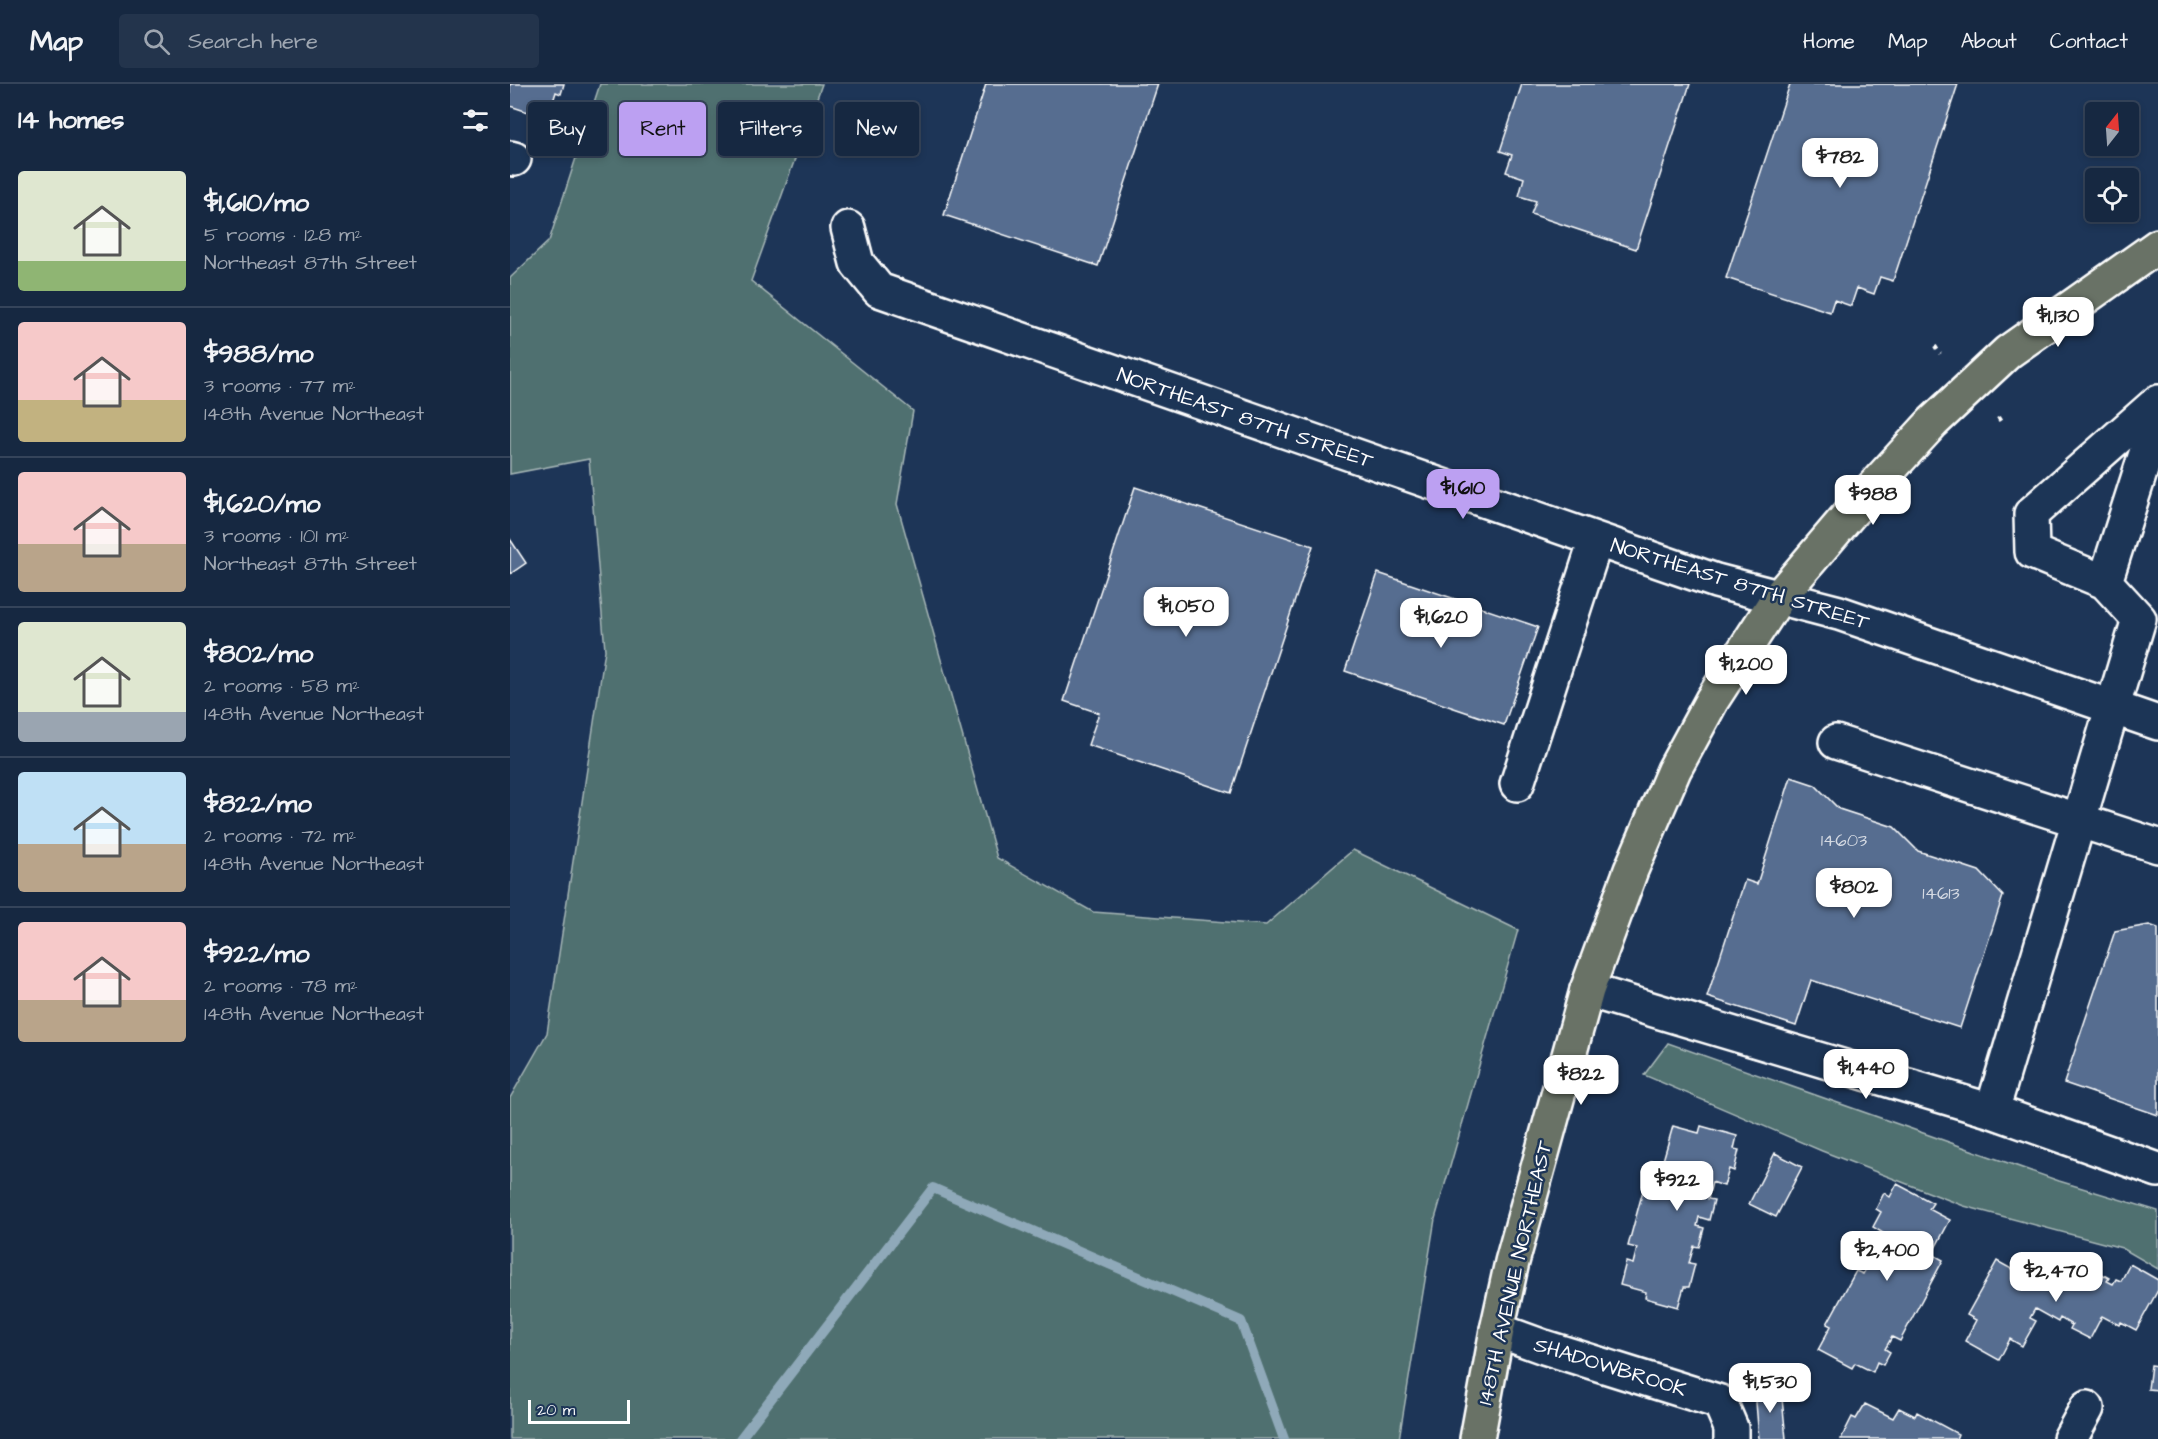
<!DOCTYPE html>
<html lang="en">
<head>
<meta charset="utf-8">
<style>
	body { margin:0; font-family:"Architects Daughter",sans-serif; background:#23344c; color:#f1f3f6; height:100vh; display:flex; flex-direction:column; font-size:22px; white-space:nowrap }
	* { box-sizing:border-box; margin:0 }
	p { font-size:20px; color:#9ea6b1 }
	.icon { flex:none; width:33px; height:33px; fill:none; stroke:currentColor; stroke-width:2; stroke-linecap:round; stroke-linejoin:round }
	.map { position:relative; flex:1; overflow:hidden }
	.side { display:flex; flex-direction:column; background:#162841; width:510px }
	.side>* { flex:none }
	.hud { position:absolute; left:18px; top:18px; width:570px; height:54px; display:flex; gap:12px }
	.needle { width:39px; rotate:17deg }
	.buttons { position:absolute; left:1575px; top:18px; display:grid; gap:12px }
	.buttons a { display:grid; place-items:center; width:54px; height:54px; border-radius:6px; background:#162841; box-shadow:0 3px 9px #0003,0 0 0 2px #35445a; font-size:30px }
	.scale { position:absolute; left:18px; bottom:15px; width:102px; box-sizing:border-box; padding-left:6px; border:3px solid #fff; border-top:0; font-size:16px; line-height:21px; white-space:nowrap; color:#fff; -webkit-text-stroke:4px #1d3557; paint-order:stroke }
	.price { position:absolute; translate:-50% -51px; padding:0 14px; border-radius:12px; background:#fff; color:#222; font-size:20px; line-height:39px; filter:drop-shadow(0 2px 3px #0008) }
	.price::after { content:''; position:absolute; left:50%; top:36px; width:18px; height:14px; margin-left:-9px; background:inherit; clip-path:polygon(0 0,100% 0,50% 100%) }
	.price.selected { background:#bca0f2; color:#111 }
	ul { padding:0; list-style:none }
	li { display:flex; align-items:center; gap:18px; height:150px; padding:0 18px }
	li+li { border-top:2px solid #35445a }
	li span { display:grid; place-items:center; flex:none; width:168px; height:120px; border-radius:6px; color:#555 }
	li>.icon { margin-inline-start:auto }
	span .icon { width:72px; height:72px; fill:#fffc; stroke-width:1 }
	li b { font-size:26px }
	h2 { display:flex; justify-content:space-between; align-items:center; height:72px; padding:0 18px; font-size:26px }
	.pill { padding:0 21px; border-radius:6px; background:#162841; box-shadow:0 3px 9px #0003,0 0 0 2px #35445a; font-size:21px; line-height:54px }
	.pill.selected { background:#bca0f2; color:#111 }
	header { display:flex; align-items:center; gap:36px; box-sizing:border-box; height:84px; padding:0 30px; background:#162841; border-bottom:2px solid #35445a }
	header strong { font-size:28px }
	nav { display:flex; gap:33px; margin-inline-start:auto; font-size:21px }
	.search { width:420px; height:54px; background:#23344c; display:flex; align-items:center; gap:15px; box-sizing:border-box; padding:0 21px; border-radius:6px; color:#9ea6b1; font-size:22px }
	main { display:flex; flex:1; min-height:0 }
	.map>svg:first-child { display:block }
	.green { fill:#4f6f6f; stroke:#a7b7b7; stroke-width:1.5 }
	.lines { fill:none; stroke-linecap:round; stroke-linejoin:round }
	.stream { stroke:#8fa9b9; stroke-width:10 }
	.building { fill:#566d90; stroke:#fff; stroke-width:1.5 }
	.minor-casing { stroke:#fff; stroke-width:38 }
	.major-casing { stroke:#fff; stroke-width:38 }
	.path { stroke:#fff; stroke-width:4; stroke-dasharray:4.5 4.5; stroke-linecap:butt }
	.minor { stroke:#1d3557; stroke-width:33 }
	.major { stroke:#697266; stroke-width:33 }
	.labels { text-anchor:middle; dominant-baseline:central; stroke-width:5; stroke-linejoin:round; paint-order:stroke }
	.number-label { font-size:18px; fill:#d5dae3 }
	.street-label { font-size:21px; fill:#fff; stroke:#1d3557 }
</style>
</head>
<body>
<header>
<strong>Map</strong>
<div class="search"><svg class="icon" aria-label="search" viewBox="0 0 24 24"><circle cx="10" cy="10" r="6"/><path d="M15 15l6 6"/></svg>Search here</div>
<nav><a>Home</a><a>Map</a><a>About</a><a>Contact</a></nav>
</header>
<main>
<section class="side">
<h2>14 homes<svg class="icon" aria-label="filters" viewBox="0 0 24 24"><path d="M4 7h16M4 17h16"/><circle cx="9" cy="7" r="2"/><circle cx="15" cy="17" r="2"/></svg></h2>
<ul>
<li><span style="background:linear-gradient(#dfe7d0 75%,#8fb573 0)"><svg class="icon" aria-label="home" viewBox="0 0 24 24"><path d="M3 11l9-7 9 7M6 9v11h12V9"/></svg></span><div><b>$1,610/mo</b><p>5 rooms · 128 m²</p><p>Northeast 87th Street</p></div></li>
<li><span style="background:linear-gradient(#f6c9c9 65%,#c2b280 0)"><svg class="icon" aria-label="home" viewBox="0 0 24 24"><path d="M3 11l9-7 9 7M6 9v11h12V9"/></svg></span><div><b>$988/mo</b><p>3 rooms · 77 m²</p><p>148th Avenue Northeast</p></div></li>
<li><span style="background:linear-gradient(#f6c9c9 60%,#b9a48a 0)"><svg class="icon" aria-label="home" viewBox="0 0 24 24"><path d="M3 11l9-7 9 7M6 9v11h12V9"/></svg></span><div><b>$1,620/mo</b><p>3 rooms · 101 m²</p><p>Northeast 87th Street</p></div></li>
<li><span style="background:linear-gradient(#dfe7d0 75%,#9aa5b1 0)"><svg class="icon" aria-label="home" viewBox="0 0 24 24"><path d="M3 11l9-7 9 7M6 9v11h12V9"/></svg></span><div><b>$802/mo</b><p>2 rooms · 58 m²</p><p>148th Avenue Northeast</p></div></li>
<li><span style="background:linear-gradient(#bfe0f5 60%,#b9a48a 0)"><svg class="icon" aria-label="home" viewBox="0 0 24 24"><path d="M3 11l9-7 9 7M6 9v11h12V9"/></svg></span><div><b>$822/mo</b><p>2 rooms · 72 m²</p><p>148th Avenue Northeast</p></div></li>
<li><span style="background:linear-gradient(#f6c9c9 65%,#b9a48a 0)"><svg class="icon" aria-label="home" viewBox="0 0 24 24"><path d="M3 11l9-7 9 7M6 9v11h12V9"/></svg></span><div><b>$922/mo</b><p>2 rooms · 78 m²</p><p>148th Avenue Northeast</p></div></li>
</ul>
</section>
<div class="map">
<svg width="1648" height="1355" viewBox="0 0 1648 1355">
	<rect width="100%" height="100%" fill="#1d3557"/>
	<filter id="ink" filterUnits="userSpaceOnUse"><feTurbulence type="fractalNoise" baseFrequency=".0167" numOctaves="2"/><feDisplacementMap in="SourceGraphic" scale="12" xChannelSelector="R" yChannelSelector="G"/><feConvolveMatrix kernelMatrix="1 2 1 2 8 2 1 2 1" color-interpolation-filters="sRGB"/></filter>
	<g filter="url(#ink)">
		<path class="green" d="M90,0H312L241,197L403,327L387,420L487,774L583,828L756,841L843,766L1008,846L925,1135L889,1355H0V1014L37,949L95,566L79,375L0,390V194L39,157Z
			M1158,959L1549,1097L1648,1127V1185L1612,1164L1454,1122L1312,1067L1134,991Z"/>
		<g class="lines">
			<path class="stream" d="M230,1355L423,1104L731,1237L774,1355"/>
		</g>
		<path class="building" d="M0,0H54L51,10L46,8L41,24L27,20L24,30L0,22Z
			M476,0H648L588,182L434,131Z
			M1012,0H1180L1126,165L1021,130L1026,117L1009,112L1014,94L996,88L1002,71L990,67Z
			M1280,0H1448L1383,197L1370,193L1364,210L1347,204L1341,222L1324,216L1320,228L1216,194Z
			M625,403L803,462L721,709L578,661L589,629L554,617Z
			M0,455L16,479L0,490Z
			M868,489L1028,543L994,641L835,587Z
			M1281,693L1305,701L1329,725L1384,743L1408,767L1469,787L1493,812L1450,944L1301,896L1286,942L1197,913L1235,796L1247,800Z
			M1639,841L1648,844V1031L1554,999L1605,847Z
			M1163,1042L1189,1049L1191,1042L1227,1052L1224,1065L1229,1066L1224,1087L1219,1085L1214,1102L1202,1098L1198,1115L1204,1116L1199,1136L1189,1133L1187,1142L1194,1144L1189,1163L1184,1162L1179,1179L1185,1180L1179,1203H1174L1168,1223L1135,1214L1136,1208L1110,1201L1116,1178L1123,1180L1127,1164L1118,1162L1141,1077L1152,1080Z
			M1265,1069L1292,1083L1266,1133L1239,1120Z
			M1387,1100L1423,1119L1419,1125L1440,1136L1422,1170L1433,1176L1390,1257L1382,1253L1375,1265L1380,1268L1373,1281L1367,1278L1363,1288L1345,1279L1342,1284L1308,1266L1321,1242L1317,1240L1346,1187L1353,1190L1357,1183L1349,1179L1359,1161L1366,1164L1373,1149L1363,1143L1371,1128L1366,1125L1374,1109L1380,1113Z
			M1553,1174L1566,1181L1569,1177L1599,1194L1597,1197L1603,1200L1606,1195L1611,1197L1620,1180L1648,1196V1206L1626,1246L1611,1238L1609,1241L1592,1232L1580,1255L1560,1245L1562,1241L1550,1234L1548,1238L1525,1225L1520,1234L1526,1237L1512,1262L1500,1255L1489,1276L1455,1257L1466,1236L1457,1231L1487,1177L1536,1204Z
			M1641,1281L1648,1282V1306L1638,1305Z
			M1271,1304L1276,1355H1249L1245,1306Z
			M1355,1320L1383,1334L1389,1324L1405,1332L1407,1328L1448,1350L1446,1355H1331L1342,1333L1346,1335Z"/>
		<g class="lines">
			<g class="minor-casing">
				<path id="minor" d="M0,74L4,75
					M338,144L347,179L369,206L1206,497L1329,529L1648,639
					M1595,498L1648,332
					M1326,658L1648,762
					M1007,700L1086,456
					M1077,906L1482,1027L1648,1086
					M1482,1027L1629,535L1595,498L1522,468L1521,430L1648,318
					M987,1246L1034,1263L1210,1318L1221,1344V1355
					M1560,1355L1577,1324"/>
			</g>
			<g class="major-casing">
				<path id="major" d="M967,1355L987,1246L1002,1178L1077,906L1121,786L1164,686L1202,616L1268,514L1355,412L1423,338L1498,268L1648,162"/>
			</g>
			<path class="path" d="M1425,262L1430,270
				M1488,333L1491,338"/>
			<use href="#minor" class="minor"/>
			<use href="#major" class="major"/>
		</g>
	</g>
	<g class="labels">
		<g class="number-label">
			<text x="1334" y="756">14603</text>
			<text x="1431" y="809">14613</text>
		</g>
		<g class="street-label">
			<text transform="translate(735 334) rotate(19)">NORTHEAST 87TH STREET</text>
			<text transform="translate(1230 500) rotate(17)">NORTHEAST 87TH STREET</text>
			<text transform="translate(1005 1189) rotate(-77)">148TH AVENUE NORTHEAST</text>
			<text transform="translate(1100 1283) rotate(17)">SHADOWBROOK</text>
		</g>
	</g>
</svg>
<div class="buttons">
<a><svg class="needle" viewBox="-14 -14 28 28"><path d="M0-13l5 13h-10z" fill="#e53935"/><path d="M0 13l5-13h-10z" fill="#9ea6b1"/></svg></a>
<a><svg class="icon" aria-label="locate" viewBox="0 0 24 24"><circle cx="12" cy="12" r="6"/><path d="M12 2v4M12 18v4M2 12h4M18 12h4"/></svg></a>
</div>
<div class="scale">20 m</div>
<b class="price" style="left:1330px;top:105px">$782</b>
<b class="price" style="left:1548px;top:264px">$1,130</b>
<b class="price selected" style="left:953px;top:436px">$1,610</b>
<b class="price" style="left:1363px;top:442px">$988</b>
<b class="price" style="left:676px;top:554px">$1,050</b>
<b class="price" style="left:931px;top:565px">$1,620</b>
<b class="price" style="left:1236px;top:612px">$1,200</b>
<b class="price" style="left:1344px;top:835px">$802</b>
<b class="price" style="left:1356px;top:1016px">$1,440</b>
<b class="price" style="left:1071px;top:1022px">$822</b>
<b class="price" style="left:1167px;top:1128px">$922</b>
<b class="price" style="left:1377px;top:1198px">$2,400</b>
<b class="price" style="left:1546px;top:1219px">$2,470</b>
<b class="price" style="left:1260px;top:1330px">$1,530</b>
<div class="hud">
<a class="pill">Buy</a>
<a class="pill selected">Rent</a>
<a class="pill">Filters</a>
<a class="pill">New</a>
</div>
</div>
</main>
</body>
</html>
